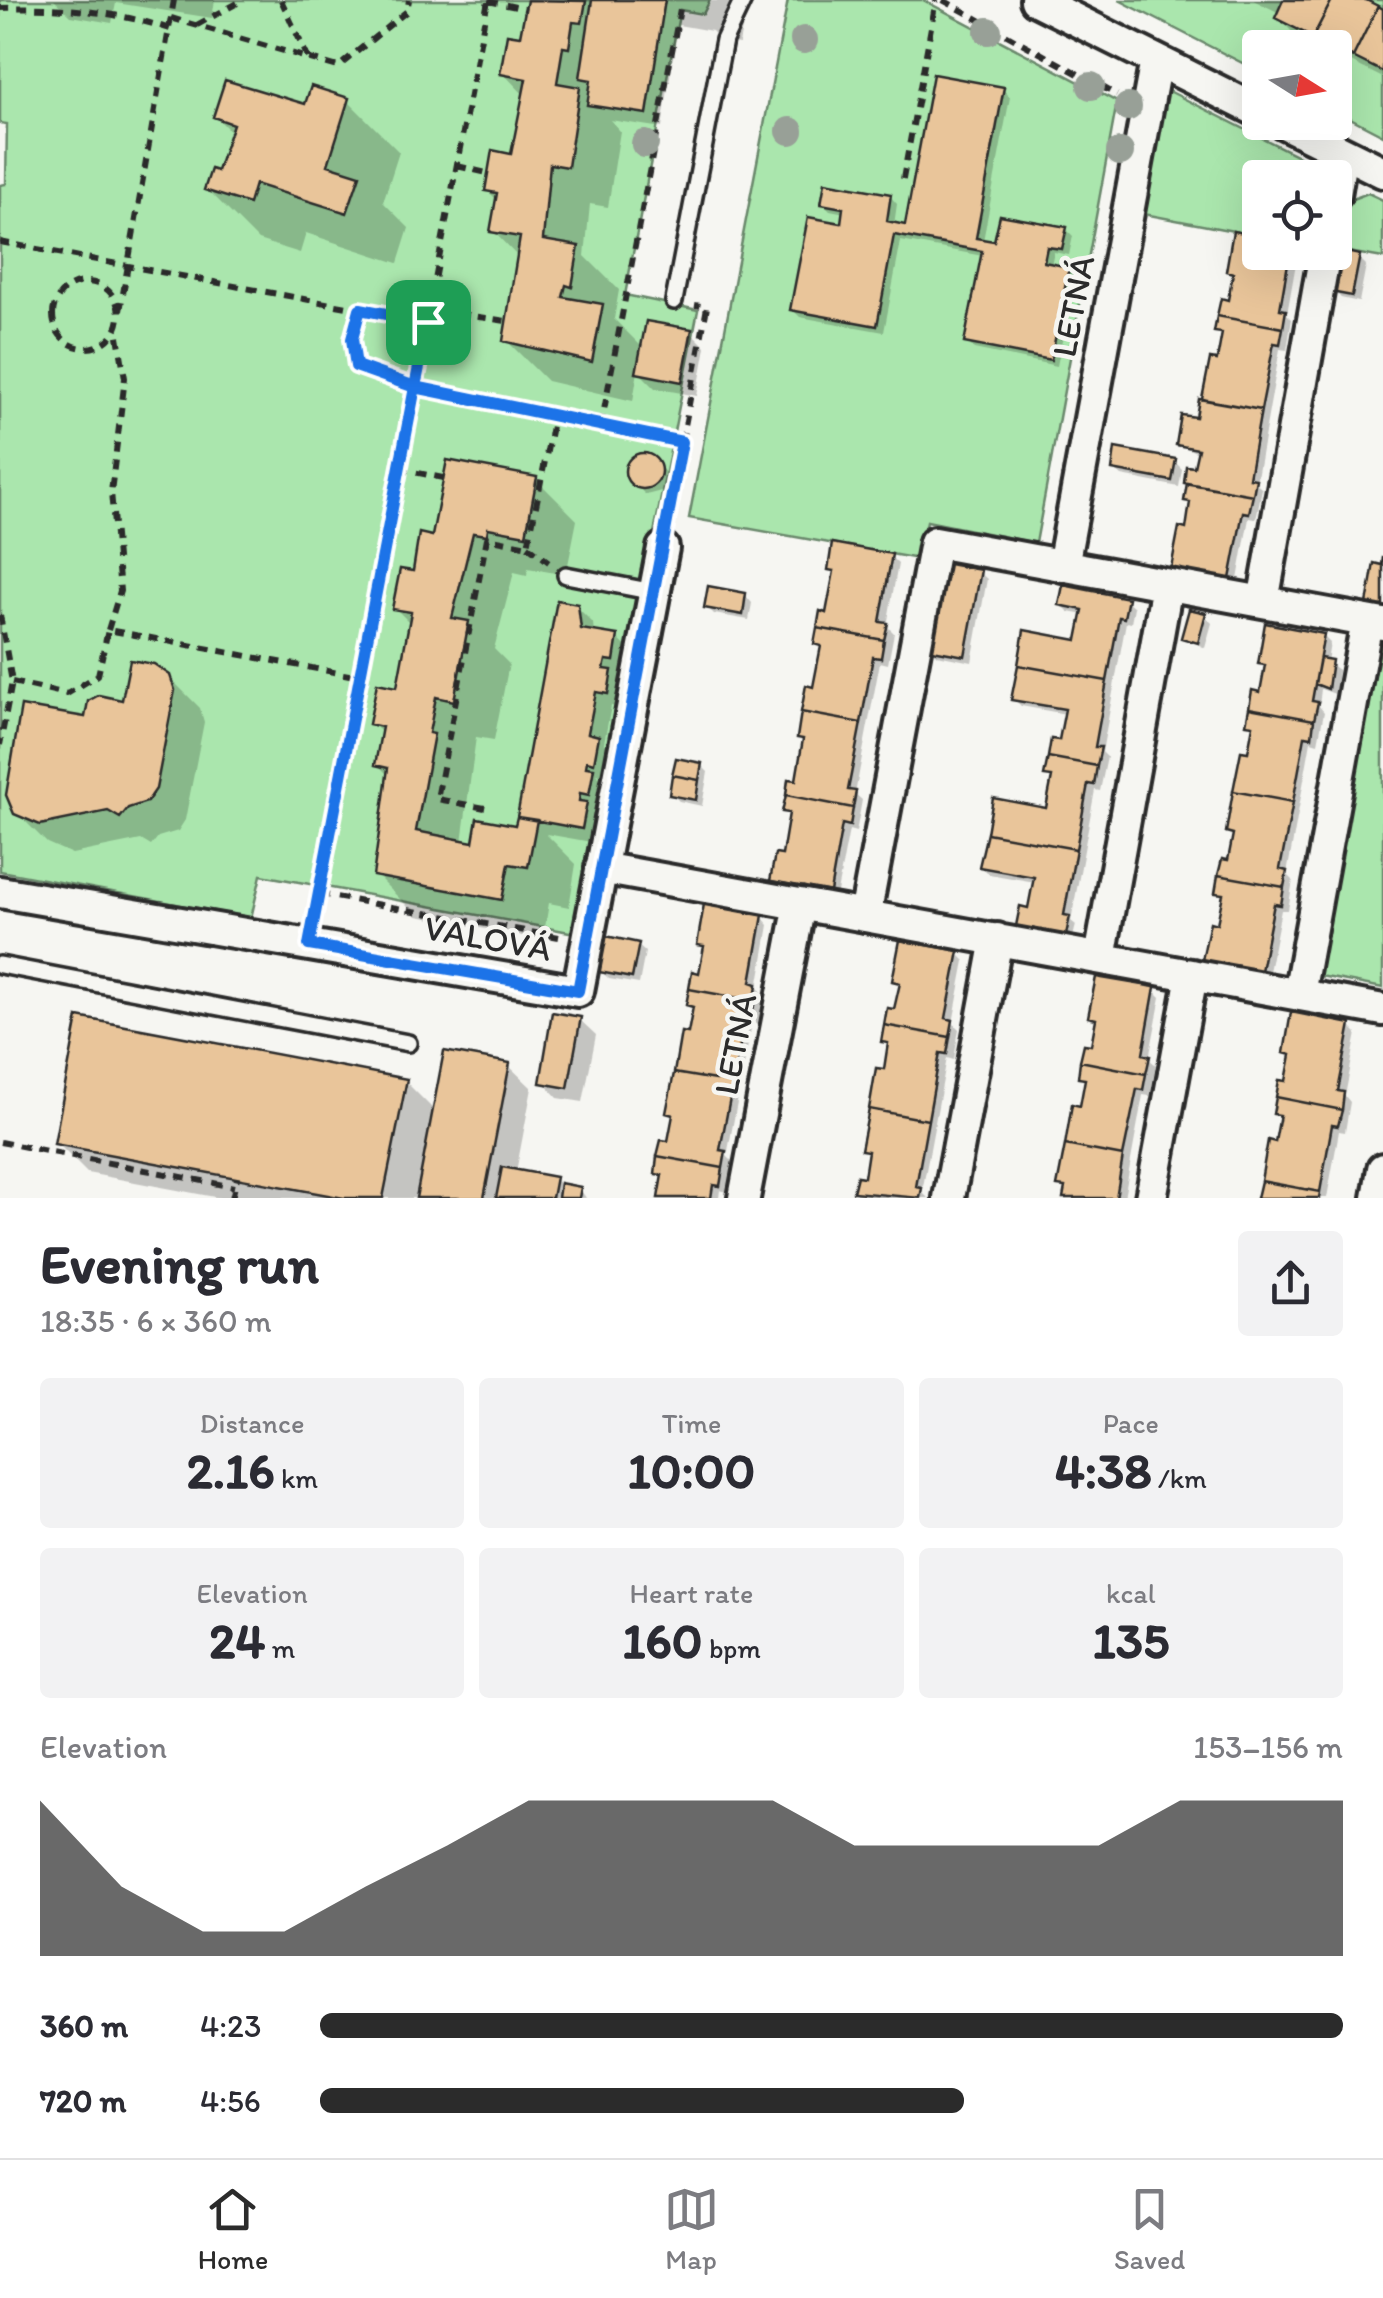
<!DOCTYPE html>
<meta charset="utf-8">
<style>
body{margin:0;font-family:Itim,sans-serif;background:#f2f2f3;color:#2b2b33;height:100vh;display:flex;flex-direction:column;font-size:38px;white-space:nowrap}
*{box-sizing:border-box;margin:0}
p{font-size:32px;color:#7c7c81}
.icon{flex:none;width:55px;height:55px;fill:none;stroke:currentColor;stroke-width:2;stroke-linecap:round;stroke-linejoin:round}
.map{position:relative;height:1198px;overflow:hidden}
.details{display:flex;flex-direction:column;background:#fff;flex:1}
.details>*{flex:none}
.needle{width:65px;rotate:101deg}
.controls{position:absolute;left:1242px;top:30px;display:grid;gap:20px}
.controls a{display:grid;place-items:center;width:110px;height:110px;border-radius:10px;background:#fff;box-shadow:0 10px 40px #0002;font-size:50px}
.pin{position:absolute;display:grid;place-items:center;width:85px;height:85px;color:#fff;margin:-42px;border-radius:20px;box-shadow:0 5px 15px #0006}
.round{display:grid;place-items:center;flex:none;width:105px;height:105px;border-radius:10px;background:#f2f2f3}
.head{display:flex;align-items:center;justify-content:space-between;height:170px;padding:0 40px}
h1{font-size:55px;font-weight:800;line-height:75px}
.stats{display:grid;grid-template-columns:repeat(3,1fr);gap:15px;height:170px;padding:10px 40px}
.stats div{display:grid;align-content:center;border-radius:10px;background:#f2f2f3;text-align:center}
.stats b{font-size:50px;font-weight:800}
.stats small{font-size:28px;font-weight:400}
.stats p{font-size:28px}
.chart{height:280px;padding:20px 40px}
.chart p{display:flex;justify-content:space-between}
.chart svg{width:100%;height:180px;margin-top:10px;fill:#2b2b2b;opacity:.7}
ul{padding:0 40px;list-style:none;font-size:32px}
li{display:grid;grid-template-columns:160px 120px 1fr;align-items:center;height:75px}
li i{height:25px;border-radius:12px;background:#2b2b2b}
.dock{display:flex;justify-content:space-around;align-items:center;height:140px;border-top:2px solid #e1e1e2;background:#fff;font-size:28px;color:#7c7c81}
.dock a{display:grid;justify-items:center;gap:5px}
.dock .selected{color:#2b2b2b}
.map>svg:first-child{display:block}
.green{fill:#aae6ad;stroke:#6a886c;stroke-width:2.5}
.shadow{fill:#0003}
.building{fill:#e9c59a;stroke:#2b2b2b;stroke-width:2.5}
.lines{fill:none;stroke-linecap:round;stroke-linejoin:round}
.service-casing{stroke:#2b2b2b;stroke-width:22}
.minor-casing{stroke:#2b2b2b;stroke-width:38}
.path{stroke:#2b2b2b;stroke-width:6;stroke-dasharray:10 8;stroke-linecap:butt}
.service{stroke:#f6f6f2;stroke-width:15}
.minor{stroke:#f6f6f2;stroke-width:30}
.tree{fill:#98a097}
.route-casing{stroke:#fff;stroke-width:20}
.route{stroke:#1a73e8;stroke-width:12}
.labels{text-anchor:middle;stroke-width:9;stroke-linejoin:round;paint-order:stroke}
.street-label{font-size:35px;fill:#2b2b2b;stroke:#f6f6f2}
</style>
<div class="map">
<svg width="1383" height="1198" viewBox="0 0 1383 1198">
<rect width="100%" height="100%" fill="#f6f6f2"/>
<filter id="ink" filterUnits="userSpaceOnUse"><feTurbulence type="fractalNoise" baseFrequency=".01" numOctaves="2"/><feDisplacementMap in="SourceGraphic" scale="20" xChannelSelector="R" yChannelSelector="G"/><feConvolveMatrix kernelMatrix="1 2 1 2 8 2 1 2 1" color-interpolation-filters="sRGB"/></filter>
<g filter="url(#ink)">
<path class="green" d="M 0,0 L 710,0 L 703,14 L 680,10 L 625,295 L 698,310 L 575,933 L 261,875 L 251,918 L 0,871 L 0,185 L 6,184 L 7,124 L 0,123 Z
M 788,0 L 923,0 L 1117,102 L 1036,543 L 927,521 L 919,559 L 689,518 Z
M 1119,0 L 1383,0 L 1383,135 L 1335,110 L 1335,48 L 1260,48 L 1260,72 Z
M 1167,90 L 1312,163 L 1318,177 L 1260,178 L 1260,236 L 1144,214 Z
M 1368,193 L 1383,200 L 1383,258 L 1337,250 L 1347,201 Z
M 1377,637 L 1383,638 L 1383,988 L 1315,975 Z"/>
<path class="shadow" d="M 54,0 L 215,0 L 212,18 L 116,3 L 112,23 L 71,16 Z
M 541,0 L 747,1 L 739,44 L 721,41 L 712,31 L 678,25 L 662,128 L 610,120 L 620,131 L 608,207 L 590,204 L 585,256 L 619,290 L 614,319 L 643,348 L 691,332 L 706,347 L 697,396 L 655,388 L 638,371 L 633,401 L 547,381 L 506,340 L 519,258 L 493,231 L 498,201 L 487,190 L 513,157 L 525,96 L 503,73 Z
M 1253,0 L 1360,0 L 1383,11 L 1383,78 L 1335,54 L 1335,48 L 1323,48 L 1293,33 L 1278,17 L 1280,13 Z
M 1003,89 L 1010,97 L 983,241 L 996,244 L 1066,229 L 1073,236 L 1069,255 L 1054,252 L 1051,266 L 1068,269 L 1075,276 L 1057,366 L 974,349 L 967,342 L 983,256 L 901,241 L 884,332 L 800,317 L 793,310 L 843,226 L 845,213 L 830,210 L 823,203 L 890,196 L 897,204 L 894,225 L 907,228 Z
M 348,101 L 399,152 L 383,202 L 409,228 L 398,263 L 306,233 L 300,253 L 258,240 L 207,189 L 219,174 L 232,133 L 216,117 Z
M 1260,238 L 1260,252 L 1298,252 L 1287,314 L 1292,319 L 1287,350 L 1280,349 L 1256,483 L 1262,489 L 1256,519 L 1249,518 L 1237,585 L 1181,575 L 1173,568 L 1188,532 L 1192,505 L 1186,500 L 1200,454 L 1178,444 L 1198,420 L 1211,362 L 1219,363 L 1224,338 L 1217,331 L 1234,276 L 1229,270 Z
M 1359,258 L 1366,265 L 1359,302 L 1341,298 L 1334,291 Z
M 636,457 L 651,458 L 659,465 L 666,474 L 665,490 L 646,495 L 630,480 L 629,464 Z
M 1175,462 L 1182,469 L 1179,487 L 1122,476 L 1114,469 Z
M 536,479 L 577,520 L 566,575 L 528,568 L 527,575 L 514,572 L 494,649 L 509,664 L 494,740 L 476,737 L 462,842 L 475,845 L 517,828 L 577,607 L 593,623 L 594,633 L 617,638 L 633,653 L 629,675 L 621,674 L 619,681 L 627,688 L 623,708 L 611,706 L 604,743 L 614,754 L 609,777 L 596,774 L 608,786 L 604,809 L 595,808 L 601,820 L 597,843 L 546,834 L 576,864 L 569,907 L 549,903 L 543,940 L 417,916 L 376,875 L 389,776 L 377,764 L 383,734 L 372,723 L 399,690 L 411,624 L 395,608 L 434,539 Z
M 891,557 L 898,564 L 887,626 L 894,633 L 888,664 L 880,662 L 855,794 L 862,800 L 859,817 L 856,832 L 849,830 L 836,897 L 780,887 L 773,880 L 784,858 L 791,817 L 785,811 L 798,783 L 805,743 L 799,738 L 815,690 L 823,650 L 816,643 L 828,616 L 836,574 L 830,569 Z
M 979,572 L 987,579 L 972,662 L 937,655 L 930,648 Z
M 745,595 L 752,603 L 749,620 L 714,614 L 707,607 Z
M 1126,600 L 1134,607 L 1131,623 L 1126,622 L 1102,752 L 1107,757 L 1100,791 L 1095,790 L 1071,921 L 1076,925 L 1072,941 L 1026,933 L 1019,926 L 1030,910 L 1035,882 L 989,874 L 982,867 L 1048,811 L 1054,781 L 1047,775 L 1066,714 L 1021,706 L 1014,699 L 1079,643 L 1085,615 L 1069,612 L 1062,605 Z
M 1205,616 L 1212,623 L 1205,648 L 1184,637 Z
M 1323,636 L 1330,643 L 1327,662 L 1338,670 L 1335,694 L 1321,689 L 1319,706 L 1324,712 L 1318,743 L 1311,741 L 1287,874 L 1293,880 L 1288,910 L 1281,910 L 1268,977 L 1212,967 L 1205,960 L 1224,898 L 1218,892 L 1235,838 L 1229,832 L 1255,730 L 1248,723 L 1262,695 L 1266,669 L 1260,663 Z
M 169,677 L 200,708 L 204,722 L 185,820 L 178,831 L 158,837 L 151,846 L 141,840 L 72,854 L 47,843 L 16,812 L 87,720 Z
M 701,765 L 708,772 L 702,806 L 679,801 L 672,794 Z
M 762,917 L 769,925 L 758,988 L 763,993 L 758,1024 L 752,1023 L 727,1156 L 732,1161 L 727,1192 L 720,1190 L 719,1198 L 660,1198 L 663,1179 L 657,1173 L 675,1119 L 668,1113 L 695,1011 L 688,1004 L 701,976 L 706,950 L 699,944 Z
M 637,945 L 645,952 L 639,984 L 609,979 L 601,971 Z
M 958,954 L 965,961 L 953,1023 L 959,1029 L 954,1060 L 947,1058 L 922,1192 L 928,1198 L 855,1198 L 859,1179 L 866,1180 L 870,1155 L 864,1149 L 890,1047 L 884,1041 L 901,987 L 895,980 Z
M 1154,990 L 1161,997 L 1149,1059 L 1156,1065 L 1150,1096 L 1143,1095 L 1124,1198 L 1065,1198 L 1067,1192 L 1060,1185 L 1086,1083 L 1080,1077 L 1098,1023 L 1091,1016 Z
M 580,1020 L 596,1035 L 583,1102 L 558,1098 L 543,1082 Z
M 1350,1026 L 1357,1033 L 1345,1096 L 1350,1102 L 1345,1132 L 1339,1131 L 1327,1198 L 1260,1198 L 1270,1143 L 1277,1145 L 1282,1119 L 1275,1113 L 1293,1059 L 1286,1052 Z
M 508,1065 L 532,1088 L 516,1172 L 555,1179 L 561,1186 L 580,1189 L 586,1198 L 220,1198 L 87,1173 L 57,1143 L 405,1081 L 435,1111 Z"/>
<path class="building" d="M 527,0 L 586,1 L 582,23 L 573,22 L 569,48 L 563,47 L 557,83 L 580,87 L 568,167 L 550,164 L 543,240 L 579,246 L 572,287 L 566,285 L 563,297 L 603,304 L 592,362 L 503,341 L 520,237 L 490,232 L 497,193 L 485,191 L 492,150 L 511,154 L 526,79 L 500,74 L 507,34 L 520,36 Z
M 592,0 L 665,0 L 647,114 L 587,105 L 591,80 L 580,78 Z
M 1283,0 L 1332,0 L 1313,37 L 1275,18 Z
M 1332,0 L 1366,0 L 1378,6 L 1353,57 L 1313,37 Z
M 1378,6 L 1383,9 L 1383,72 L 1353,57 Z
M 933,74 L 1004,87 L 976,238 L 994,241 L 1000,215 L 1067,227 L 1062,249 L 1047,247 L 1044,262 L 1069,267 L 1051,360 L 964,343 L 982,251 L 894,235 L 877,326 L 790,310 L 808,217 L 841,223 L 843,208 L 821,204 L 825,182 L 891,194 L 887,221 L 905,225 Z
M 225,80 L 305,104 L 311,86 L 349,98 L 328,165 L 360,175 L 347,213 L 255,184 L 249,204 L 204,190 L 211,169 L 217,171 L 233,124 L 213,117 Z
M 1233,231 L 1260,236 L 1260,252 L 1290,252 L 1280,309 L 1286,310 L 1283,328 L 1217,316 L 1221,298 L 1228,300 L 1233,273 L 1226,271 Z
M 1337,250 L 1360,255 L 1352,296 L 1331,292 Z
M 1217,316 L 1283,328 L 1280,344 L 1274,343 L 1261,410 L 1202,399 L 1210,359 L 1217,360 L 1222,333 L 1214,332 Z
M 646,321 L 692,329 L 682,382 L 636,373 Z
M 1199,399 L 1261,410 L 1249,478 L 1256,479 L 1253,495 L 1184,483 L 1186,466 L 1194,467 L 1198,449 L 1176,445 L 1181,415 L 1196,417 Z
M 1115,448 L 1176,459 L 1172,481 L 1112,470 Z
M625 471a18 18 0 1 1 36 0a18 18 0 1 1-36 0Z
M 447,460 L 537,477 L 526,535 L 488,528 L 487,535 L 473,533 L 452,618 L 469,621 L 454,701 L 436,697 L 429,733 L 434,734 L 416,831 L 473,842 L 477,818 L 515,825 L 517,817 L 537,820 L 528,867 L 509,864 L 502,900 L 373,876 L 388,768 L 375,765 L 382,727 L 369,724 L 377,683 L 397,687 L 411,612 L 392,609 L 400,569 L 413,571 L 419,533 L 432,536 Z
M 1187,483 L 1253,495 L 1249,513 L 1243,512 L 1230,579 L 1171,568 L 1179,527 L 1186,529 L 1190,502 L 1184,501 Z
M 832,543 L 892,554 L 880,622 L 888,623 L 884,640 L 817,628 L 820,611 L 826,613 L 834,571 L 828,570 Z
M 1383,557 L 1383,607 L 1367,604 L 1374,563 L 1382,565 Z
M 943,563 L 981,570 L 965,656 L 927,649 Z
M 1063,585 L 1128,598 L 1124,618 L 1119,617 L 1107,681 L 1018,665 L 1024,630 L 1077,640 L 1083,610 L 1059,605 Z
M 708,586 L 746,593 L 743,615 L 704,608 Z
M 557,600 L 578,604 L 581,629 L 618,635 L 614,661 L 606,660 L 604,669 L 612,670 L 608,694 L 596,692 L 588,733 L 599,736 L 594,763 L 587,761 L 586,767 L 594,768 L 589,795 L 580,793 L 579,801 L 587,802 L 582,829 L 517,817 Z
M 1189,609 L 1206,613 L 1198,643 L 1181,638 Z
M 1265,623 L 1324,634 L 1312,701 L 1318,702 L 1314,720 L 1249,708 L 1252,690 L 1260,692 L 1265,665 L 1258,664 Z
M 817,628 L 884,640 L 881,658 L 873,657 L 861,723 L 801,712 L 806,685 L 813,687 L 821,646 L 814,644 Z
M 1320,658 L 1332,660 L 1328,689 L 1315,684 Z
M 130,660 L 154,664 L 170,675 L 175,690 L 156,789 L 147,802 L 128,808 L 120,818 L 108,811 L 40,825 L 14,814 L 6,795 L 21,706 L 85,717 L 88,701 L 99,695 L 122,700 Z
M 1018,665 L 1107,681 L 1095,747 L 1101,747 L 1097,766 L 1048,757 L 1051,739 L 1059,740 L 1065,709 L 1011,700 Z
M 1249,708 L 1314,720 L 1312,737 L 1305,736 L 1293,802 L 1233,791 L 1241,751 L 1248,752 L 1253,725 L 1246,724 Z
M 801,712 L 861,723 L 848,790 L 856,791 L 853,808 L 786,795 L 788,779 L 796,780 L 803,739 L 797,738 Z
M 1048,757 L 1097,766 L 1094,785 L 1088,784 L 1076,849 L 987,833 L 993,798 L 1046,808 L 1052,777 L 1044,776 Z
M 676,758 L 702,763 L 699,780 L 672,775 Z
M 672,775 L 699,780 L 696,800 L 669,795 Z
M 1233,791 L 1293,802 L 1280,869 L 1287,871 L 1284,887 L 1218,875 L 1222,859 L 1228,860 L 1233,834 L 1226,832 Z
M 786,795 L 853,808 L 850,826 L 842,824 L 830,892 L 770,881 L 775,854 L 782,855 L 789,813 L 782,812 Z
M 987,833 L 1076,849 L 1064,915 L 1070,916 L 1066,935 L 1016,926 L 1020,906 L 1028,908 L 1034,877 L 979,867 Z
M 1218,875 L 1284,887 L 1281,905 L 1274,904 L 1261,971 L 1202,960 L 1210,922 L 1217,924 L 1223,894 L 1215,893 Z
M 704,904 L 763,915 L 751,982 L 757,984 L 755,1001 L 689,989 L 692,971 L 699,973 L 704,946 L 697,945 Z
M 606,936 L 639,943 L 632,978 L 599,972 Z
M 900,940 L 959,951 L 946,1018 L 953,1020 L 950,1037 L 884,1025 L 887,1008 L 894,1009 L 900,983 L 892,981 Z
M 1096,977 L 1155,987 L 1143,1054 L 1150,1056 L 1146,1074 L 1080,1061 L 1084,1044 L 1091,1045 L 1096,1019 L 1088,1017 Z
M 689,989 L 755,1001 L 751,1018 L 745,1017 L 733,1083 L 674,1073 L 681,1032 L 688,1033 L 693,1007 L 686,1005 Z
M 552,1012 L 581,1017 L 568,1088 L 540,1083 Z
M 1291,1012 L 1351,1024 L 1338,1091 L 1344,1092 L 1342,1110 L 1276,1097 L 1279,1080 L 1286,1081 L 1291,1055 L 1284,1053 Z
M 78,1017 L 407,1079 L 383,1198 L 344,1198 L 54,1144 Z
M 884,1025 L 950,1037 L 947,1054 L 940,1053 L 928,1120 L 869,1109 L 876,1068 L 884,1069 L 888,1043 L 881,1042 Z
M 444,1051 L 510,1063 L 484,1198 L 416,1198 Z
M 1080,1061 L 1146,1074 L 1143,1090 L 1137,1089 L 1123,1156 L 1065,1145 L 1072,1104 L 1080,1106 L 1085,1079 L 1078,1078 Z
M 674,1073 L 733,1083 L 720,1150 L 726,1151 L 723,1168 L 657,1156 L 661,1140 L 668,1141 L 673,1115 L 666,1113 Z
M 1276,1097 L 1342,1110 L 1338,1126 L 1332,1125 L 1320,1192 L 1261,1181 L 1268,1140 L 1275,1142 L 1280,1115 L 1273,1114 Z
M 869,1109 L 928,1120 L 916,1187 L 922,1188 L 920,1198 L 853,1192 L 857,1176 L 864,1177 L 868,1151 L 861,1150 Z
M 1065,1145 L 1123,1156 L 1116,1198 L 1063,1198 L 1065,1187 L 1057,1186 Z
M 657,1156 L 723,1168 L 720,1186 L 713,1185 L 711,1198 L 658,1198 L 662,1175 L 655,1174 Z
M 502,1167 L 556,1177 L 552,1198 L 496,1198 Z
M 1261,1181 L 1320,1192 L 1319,1198 L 1257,1198 Z
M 560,1183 L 581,1187 L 579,1198 L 558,1198 Z"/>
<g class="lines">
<defs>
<path id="service" d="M 674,301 L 724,40 L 743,0
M 566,575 L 654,592
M 0,965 L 408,1043"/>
<path id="minor" d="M 1036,0 L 1260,112
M 1282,122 L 1383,172
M 1335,195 L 1342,152
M 1063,566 L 1156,60
M 1263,602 L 1325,252
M 601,868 L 1383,1010
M 0,892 L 578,991 L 663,548
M 865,916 L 935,542 L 1383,624
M 1100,958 L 1167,585
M 1299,994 L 1367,621
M 744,1198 L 800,904
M 949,1198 L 997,939
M 1151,1198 L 1192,975
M 1378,1198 L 1383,1169"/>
</defs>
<use href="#service" class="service-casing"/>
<use href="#minor" class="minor-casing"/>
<path class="path" d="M 281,0 L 310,62
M 943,0 L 1117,95
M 488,1 L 525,9
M 0,8 C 59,6 114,11 170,29
M 171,18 L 338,67 L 407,11 L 409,0
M 197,25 L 243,0
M 457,166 L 487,173
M 903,179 L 936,0
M 0,242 L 427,322 L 452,313 L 506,321
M53 315a33 33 0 1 1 66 0a33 33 0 1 1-66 0Z
M 360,309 L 352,339 L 356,366 L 377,376 L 682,442 L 668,521
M 120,311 L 174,0
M 601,426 L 680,9
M 682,442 L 707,307 L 695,305
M 399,469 L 443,478
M 528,546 L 549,562
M 0,615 L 12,682 L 0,745
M 108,630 L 120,591 L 111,492 L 125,378 L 117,330
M 12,682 L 67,694 L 98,675 L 108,630 L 360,677
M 485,808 L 437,799 L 487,538 L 528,546 L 554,416
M 319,894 L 559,937
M 315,914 L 488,0
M 0,1142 L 234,1187
M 232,1198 L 237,1178"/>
<use href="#service" class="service"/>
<use href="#minor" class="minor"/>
</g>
<g class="tree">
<circle cx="988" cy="31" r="14"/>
<circle cx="804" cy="40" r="14"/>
<circle cx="1091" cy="86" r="14"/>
<circle cx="1128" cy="107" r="14"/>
<circle cx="790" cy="131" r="14"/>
<circle cx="645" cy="144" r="14"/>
<circle cx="1120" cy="152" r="14"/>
</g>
</g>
<g class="lines" filter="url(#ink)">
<defs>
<path id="route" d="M 428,322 L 360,309 L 352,339 L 356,366 L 415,387 L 309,945 L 578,991 L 682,442 L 415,387 L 428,322"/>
</defs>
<use href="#route" class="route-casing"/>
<use href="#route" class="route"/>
</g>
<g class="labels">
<g class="street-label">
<text transform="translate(1073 306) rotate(-79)" y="12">LETNÁ</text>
<text transform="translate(488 938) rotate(10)" y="12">VALOVÁ</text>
<text transform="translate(735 1044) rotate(-79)" y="12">LETNÁ</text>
</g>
</g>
</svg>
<div class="controls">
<a><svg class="needle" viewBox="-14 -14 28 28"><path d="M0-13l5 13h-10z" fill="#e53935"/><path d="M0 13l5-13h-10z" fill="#7c7c81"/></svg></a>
<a><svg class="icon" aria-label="locate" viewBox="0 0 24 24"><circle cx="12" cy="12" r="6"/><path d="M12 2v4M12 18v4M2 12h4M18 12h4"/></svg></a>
</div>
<div class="pin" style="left:428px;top:322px;background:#1e9e55"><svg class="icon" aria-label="arrive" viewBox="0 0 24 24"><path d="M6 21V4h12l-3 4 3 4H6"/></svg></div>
</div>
<section class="details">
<div class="head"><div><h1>Evening run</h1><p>18:35 · 6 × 360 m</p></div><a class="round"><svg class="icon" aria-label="share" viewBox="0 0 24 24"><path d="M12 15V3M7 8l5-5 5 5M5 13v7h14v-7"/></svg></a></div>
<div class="stats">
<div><p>Distance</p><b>2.16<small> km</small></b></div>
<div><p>Time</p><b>10:00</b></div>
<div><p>Pace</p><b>4:38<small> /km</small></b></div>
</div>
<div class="stats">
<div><p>Elevation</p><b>24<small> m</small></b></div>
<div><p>Heart rate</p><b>160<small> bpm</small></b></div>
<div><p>kcal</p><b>135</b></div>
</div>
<div class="chart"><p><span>Elevation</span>153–156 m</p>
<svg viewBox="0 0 160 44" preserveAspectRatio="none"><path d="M0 44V6L10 27L20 38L30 38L40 27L50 17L60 6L70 6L80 6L90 6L100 17L110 17L120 17L130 17L140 6L150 6L160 6V44z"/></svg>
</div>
<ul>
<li><b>360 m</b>4:23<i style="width:100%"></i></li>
<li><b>720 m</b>4:56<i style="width:63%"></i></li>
</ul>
</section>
<nav class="dock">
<a class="selected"><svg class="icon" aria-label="home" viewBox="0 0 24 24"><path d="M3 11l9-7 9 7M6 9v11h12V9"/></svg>Home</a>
<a><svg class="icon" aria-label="map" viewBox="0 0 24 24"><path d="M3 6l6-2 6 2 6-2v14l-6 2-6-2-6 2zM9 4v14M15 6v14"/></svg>Map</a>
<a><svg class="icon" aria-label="saved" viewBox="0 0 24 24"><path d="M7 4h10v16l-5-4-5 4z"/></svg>Saved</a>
</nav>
